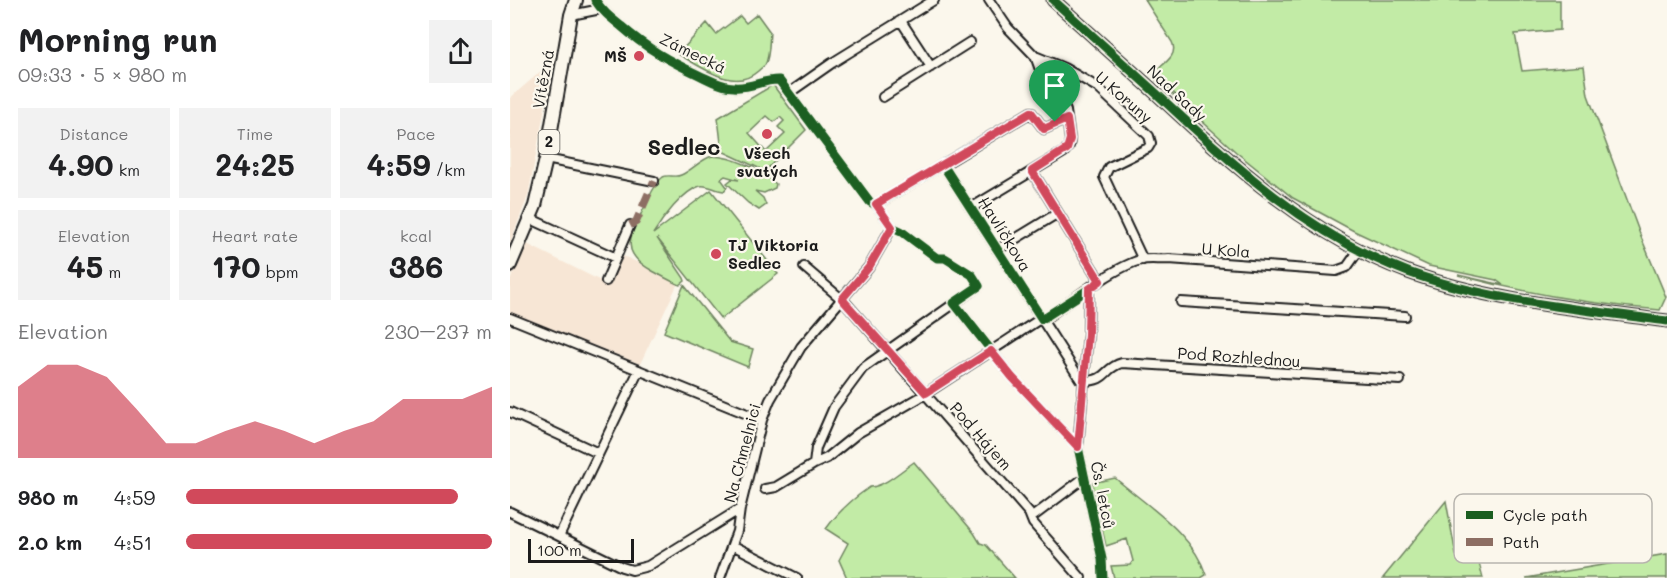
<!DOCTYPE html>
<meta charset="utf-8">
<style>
body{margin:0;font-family:Mali,sans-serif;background:#f2f2f2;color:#202124;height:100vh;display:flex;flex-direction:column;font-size:22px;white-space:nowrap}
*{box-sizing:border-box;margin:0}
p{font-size:20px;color:#757577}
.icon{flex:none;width:33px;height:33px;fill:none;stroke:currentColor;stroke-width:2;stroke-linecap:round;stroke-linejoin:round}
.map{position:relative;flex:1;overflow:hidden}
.drawer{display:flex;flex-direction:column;background:#fff;width:510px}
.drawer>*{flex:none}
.scale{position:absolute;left:18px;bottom:15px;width:106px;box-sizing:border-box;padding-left:6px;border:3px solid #1c1c1c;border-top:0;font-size:16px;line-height:21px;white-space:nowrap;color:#1c1c1c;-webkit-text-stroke:4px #fbf7ec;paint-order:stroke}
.pin{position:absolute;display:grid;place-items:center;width:51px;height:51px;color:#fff;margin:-62px -26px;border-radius:50% 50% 50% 0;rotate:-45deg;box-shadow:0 0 6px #0007}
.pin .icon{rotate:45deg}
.round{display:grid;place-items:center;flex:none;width:63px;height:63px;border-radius:0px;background:#f2f2f2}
.summary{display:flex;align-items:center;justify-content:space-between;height:102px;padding:0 18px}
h1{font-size:33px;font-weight:700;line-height:45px}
.figures{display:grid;grid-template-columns:repeat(3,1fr);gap:9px;height:102px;padding:6px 18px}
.figures div{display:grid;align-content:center;border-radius:0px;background:#f2f2f2;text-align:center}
.figures b{font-size:30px;font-weight:700}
.figures small{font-size:16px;font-weight:400}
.figures p{font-size:16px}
.chart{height:168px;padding:12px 18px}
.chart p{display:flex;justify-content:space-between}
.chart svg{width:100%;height:108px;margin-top:6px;fill:#d1495b;opacity:.7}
ul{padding:0 18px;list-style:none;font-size:20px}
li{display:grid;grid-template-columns:96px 72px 1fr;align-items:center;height:45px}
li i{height:15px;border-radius:8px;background:#d1495b}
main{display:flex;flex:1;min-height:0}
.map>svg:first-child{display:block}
.built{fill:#f7e6d5}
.green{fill:#c2eba6;stroke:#6f8461;stroke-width:1.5;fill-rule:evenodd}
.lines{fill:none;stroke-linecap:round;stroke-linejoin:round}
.street-casing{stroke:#1c1c1c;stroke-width:12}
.secondary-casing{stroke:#1c1c1c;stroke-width:15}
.primary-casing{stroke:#1c1c1c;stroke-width:16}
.street{stroke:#fbf7ec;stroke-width:8}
.secondary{stroke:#fbf7ec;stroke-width:10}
.primary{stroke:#fbf7ec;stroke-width:12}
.quiet{stroke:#8d6e63;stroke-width:8;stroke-dasharray:15 8;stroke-linecap:butt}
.cycleway-casing{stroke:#fbf7ec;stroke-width:13}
.cycleway{stroke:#1b5e20;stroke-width:9}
.route-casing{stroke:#fff;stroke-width:12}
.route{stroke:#d1495b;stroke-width:8}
.poi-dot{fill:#d1495b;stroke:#fbf7ec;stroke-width:2}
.labels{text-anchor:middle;stroke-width:4.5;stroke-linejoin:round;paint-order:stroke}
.shield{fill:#fbf7ec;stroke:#5f5e5a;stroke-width:1.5}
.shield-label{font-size:15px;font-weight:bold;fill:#1c1c1c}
.street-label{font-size:16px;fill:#1c1c1c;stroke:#fbf7ec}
.poi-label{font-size:16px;font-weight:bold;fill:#1c1c1c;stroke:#fbf7ec;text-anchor:end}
.district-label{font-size:22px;font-weight:bold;fill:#1c1c1c;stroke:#fbf7ec}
.key{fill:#fbf7ec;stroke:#b8b5ae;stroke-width:1.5}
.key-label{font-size:16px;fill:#1c1c1c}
</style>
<main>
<section class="drawer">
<div class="summary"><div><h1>Morning run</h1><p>09:33 · 5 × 980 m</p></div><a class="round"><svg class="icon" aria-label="share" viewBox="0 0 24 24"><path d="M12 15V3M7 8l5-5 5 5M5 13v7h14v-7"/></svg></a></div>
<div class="figures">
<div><p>Distance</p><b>4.90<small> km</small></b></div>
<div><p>Time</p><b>24:25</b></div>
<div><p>Pace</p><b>4:59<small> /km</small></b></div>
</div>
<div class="figures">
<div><p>Elevation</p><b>45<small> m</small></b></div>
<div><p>Heart rate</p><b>170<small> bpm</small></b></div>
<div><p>kcal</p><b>386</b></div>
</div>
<div class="chart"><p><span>Elevation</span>230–237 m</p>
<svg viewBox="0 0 160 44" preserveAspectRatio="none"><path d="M0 44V15L10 6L20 6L30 11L40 24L50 38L60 38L70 33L80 29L90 33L100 38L110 33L120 29L130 20L140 20L150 20L160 15V44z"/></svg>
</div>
<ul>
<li><b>980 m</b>4:59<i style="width:89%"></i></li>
<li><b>2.0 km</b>4:51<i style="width:100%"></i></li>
</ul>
</section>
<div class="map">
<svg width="1157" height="578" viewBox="0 0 1157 578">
<rect width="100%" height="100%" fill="#fbf7ec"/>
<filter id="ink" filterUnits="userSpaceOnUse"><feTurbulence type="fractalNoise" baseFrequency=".0167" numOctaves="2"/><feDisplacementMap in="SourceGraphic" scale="12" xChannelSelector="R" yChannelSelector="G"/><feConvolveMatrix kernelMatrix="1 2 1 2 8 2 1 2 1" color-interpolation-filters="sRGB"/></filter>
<g filter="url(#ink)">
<path class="built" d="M 44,60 L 18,196 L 0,243 L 0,98 Z
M 17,244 L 97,284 L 111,255 L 169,281 L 130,364 L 0,313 L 0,281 Z"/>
<path class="green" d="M 635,0 L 1050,0 L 1050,30 L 1005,34 L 1012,71 L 1074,66 L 1078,95 L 1131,237 L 1156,297 L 1150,310 C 1081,304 1014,293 948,275 L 993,285 L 986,280 L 919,266 L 844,231 L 783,198 L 726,152 L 643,77 L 695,123 L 643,73 C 653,64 669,56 662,42 Z
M 247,14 L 260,32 C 259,41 260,56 255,65 C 255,65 249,70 248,71 C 224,93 192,67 168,54 L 197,23 L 206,34 L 230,16 L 236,23 Z
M 263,85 L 296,130 L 255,171 L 212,151 L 208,118 ZM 257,116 L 264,122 L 270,117 L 274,121 L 268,127 L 275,134 L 256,152 L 239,133 Z
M 202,156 C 224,157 250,169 266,184 L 265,188 L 254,193 L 245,191 L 253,198 L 256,205 L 249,210 L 238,203 L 217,183 L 222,179 L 229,180 L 215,176 L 211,179 L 217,187 L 214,191 C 206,191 198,184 190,186 C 173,191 152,219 143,234 L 201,190 L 268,274 L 211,319 L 147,238 L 174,278 L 175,281 L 170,285 C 160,281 150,275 141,270 C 109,252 120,236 134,208 C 139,199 144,183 153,177 C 158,174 165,178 171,175 C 182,170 190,160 202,156 Z
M 174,285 L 220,342 L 243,349 L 238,367 L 154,332 Z
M 404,462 L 464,533 L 470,543 L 476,545 L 505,578 L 337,578 L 329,560 L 338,543 L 316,529 C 328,512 342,499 360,487 C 374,487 392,470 404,462 Z
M 605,478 C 636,505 684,534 696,575 L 691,578 L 604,578 L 601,566 L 620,565 L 623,561 L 617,539 L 596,546 L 582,483 Z
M 936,501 L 946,555 L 967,555 L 973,578 L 873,578 Z
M 1157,554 L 1157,578 L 1016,578 Z"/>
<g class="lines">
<defs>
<path id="street" d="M 85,0 C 92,11 101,18 111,26 C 136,48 159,61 189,75 C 200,80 212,87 224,87 C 240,89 254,79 269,80 L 360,202 L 366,205 L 382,227 L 391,231 L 427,258
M 61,15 L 91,9
M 391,21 L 421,67
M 525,56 L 554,68 L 587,87 L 639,136 L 641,143 L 638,148 L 599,167 L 594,177 L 633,260
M 279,93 L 322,63 L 424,0
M 373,97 L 460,42
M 36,159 L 144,181
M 433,165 L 570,379 L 573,381
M 522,171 L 590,281
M 366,205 L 521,112 L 534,129 L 557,119
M 461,208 L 554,152 L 559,146 L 560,139 L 556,111 L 552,102 L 529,67 L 525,56 L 498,28 L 479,0
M 21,219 L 106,258
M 487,250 L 548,213
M 294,267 L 335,302 L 519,513 L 523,523 L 571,578
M 96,281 L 120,225
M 671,302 L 895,316
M 444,303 L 502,377 L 568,447 L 592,559
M 0,318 L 252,420
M 573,381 C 599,381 593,368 612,363 L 890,380
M 0,412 L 88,453
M 568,447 L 578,334 L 579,289
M 304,464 L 306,448 L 324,407 L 353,368 L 469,286
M 255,489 L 266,487 L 304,464 L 317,458 L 348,433 L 409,398 L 527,321 L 536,318 C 559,302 606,266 631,260 C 640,258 650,260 659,259 L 826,271 L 837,267 L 849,250
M 0,512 L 112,567 L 122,570 L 138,566 L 230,509
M 521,518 L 574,478
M 49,536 L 129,370
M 222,545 L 287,578
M 210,578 L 227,531 L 230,509 L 252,420 L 260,400 L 291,347 L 359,267 L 382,227"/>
<path id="secondary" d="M 543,0 C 578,32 613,63 648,95 C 724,166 799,235 898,272 C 981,302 1071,309 1157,321"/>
<path id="primary" d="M 0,265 L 25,206 L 36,159 L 61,15 L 66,0"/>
</defs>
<use href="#street" class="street-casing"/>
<use href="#secondary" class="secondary-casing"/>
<use href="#primary" class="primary-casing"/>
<use href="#street" class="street"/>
<use href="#secondary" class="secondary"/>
<use href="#primary" class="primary"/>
<path class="quiet" d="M 120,225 L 126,222 L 144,181"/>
<defs>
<path id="cycleway" d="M 85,0 C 92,11 101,18 111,26 C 136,48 159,61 189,75 C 200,80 212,87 224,87 C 240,89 254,79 269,80 L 360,202 L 366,205 L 382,227 L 391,231 L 427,258 L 435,258 L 462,275 L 469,286 L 444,303 L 502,377 L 568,447 L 592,559 L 593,578
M 543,0 C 578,32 613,63 648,95 C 724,166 799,235 898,272 C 981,302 1071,309 1157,321
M 366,205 L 433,165 L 532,319 L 579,289"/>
</defs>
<use href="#cycleway" class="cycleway-casing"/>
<use href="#cycleway" class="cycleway"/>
</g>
</g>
<g class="lines" filter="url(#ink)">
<defs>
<path id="route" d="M 521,112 L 534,129 L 557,119 L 560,139 L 557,149 L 522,171 L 590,281 L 579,289 L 578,334 L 568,447 L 502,377 L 481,351 L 416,393 L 332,299 L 359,267 L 382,227 L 366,204 Z"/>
</defs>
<use href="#route" class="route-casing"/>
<use href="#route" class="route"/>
</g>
<g class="poi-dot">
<circle cx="129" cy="56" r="6"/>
<circle cx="257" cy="134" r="6"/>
<circle cx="206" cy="254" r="6"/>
</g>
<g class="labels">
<rect class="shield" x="28.5" y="130" width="21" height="24" rx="4.5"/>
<g class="shield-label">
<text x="39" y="147">2</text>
</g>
<g class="street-label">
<text transform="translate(183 53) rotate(26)" y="6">Zámecká</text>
<text transform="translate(33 79) rotate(-80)" y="6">Vítězná</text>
<text transform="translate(667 93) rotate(43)" y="6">Nad Sady</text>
<text transform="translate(614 97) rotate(41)" y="6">U Koruny</text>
<text transform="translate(495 234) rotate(58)" y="6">Havlíčkova</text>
<text transform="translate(716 250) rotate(4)" y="6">U Kola</text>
<text transform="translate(729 357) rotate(4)" y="6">Pod Rozhlednou</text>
<text transform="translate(471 436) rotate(49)" y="6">Pod Hájem</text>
<text transform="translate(232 453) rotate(-75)" y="6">Na Chmelnici</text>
<text transform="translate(593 495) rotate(79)" y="6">Čs. letců</text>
</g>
<g class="poi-label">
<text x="117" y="62">MŠ</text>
<text x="257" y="159" text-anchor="middle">Všech<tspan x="257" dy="18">svatých</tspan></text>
<text x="218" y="251" text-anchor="start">TJ Viktoria<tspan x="218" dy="18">Sedlec</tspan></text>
</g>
<g class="district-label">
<text x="174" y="155">Sedlec</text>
</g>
</g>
<rect x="944" y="494" width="198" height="69" rx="9" class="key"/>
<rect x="956" y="511" width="27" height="8" fill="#1b5e20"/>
<rect x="956" y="538" width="27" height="8" fill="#8d6e63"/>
<g class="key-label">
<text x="993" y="521">Cycle path</text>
<text x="993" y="548">Path</text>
</g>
</svg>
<div class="scale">100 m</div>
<div class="pin" style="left:545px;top:122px;background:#1e9e55"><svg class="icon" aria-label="arrive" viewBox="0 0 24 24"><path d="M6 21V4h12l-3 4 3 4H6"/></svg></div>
</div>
</main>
